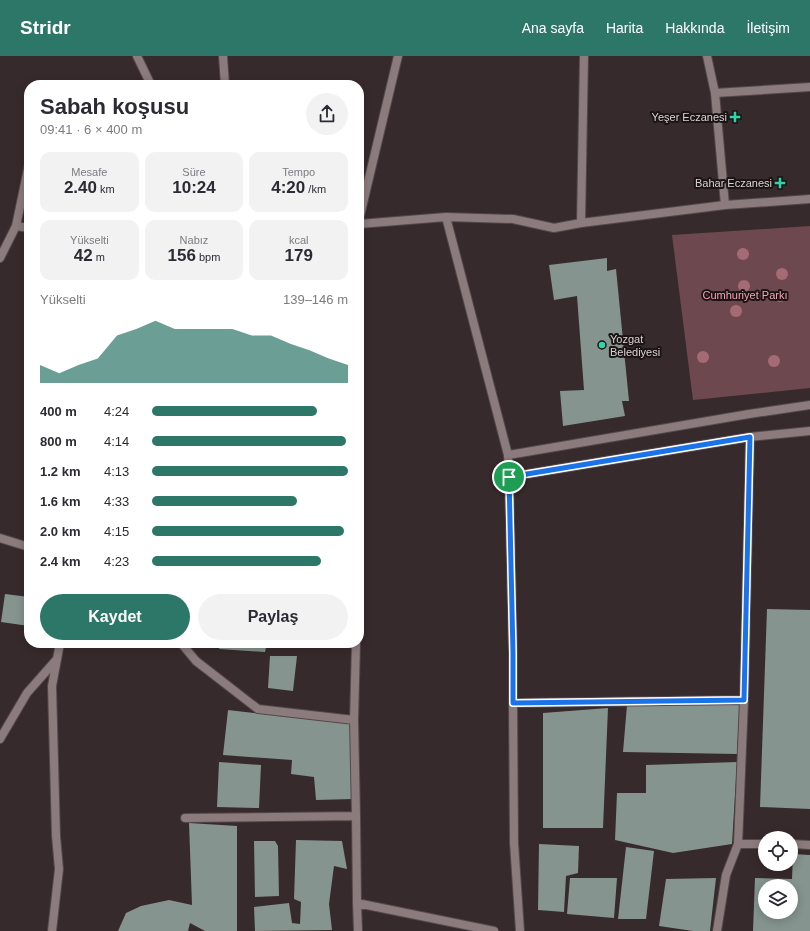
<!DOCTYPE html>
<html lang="tr">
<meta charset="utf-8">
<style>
body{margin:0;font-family:Arial,sans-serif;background:#f2f2f3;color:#2b2b33;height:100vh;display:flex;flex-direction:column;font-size:15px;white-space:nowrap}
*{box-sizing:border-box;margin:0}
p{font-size:13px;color:#7c7c81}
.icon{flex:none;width:22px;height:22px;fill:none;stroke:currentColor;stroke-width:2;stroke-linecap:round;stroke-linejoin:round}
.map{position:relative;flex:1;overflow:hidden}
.side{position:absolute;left:24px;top:24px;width:340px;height:568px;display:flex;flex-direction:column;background:#fff;border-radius:16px;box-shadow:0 2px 10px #0003}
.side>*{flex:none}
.controls{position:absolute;left:758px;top:775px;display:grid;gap:8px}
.controls a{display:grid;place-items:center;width:40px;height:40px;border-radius:50%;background:#fff;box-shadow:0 2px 10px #0003;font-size:20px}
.pin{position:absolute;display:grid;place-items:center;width:34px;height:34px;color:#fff;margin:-17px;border:2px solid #fff;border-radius:50%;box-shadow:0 1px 4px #0007}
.round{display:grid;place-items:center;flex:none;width:42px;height:42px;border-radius:21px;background:#f2f2f3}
.overview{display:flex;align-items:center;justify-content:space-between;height:68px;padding:0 16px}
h1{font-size:22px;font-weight:800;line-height:30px}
.stats{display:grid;grid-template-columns:repeat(3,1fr);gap:6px;height:68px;padding:4px 16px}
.stats div{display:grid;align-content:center;border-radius:10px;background:#f2f2f3;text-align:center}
.stats b{font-size:17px;font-weight:800}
.stats small{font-size:11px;font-weight:400}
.stats p{font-size:11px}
.chart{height:112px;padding:8px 16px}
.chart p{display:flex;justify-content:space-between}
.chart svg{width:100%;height:72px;margin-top:4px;fill:#2d7769;opacity:.7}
.action{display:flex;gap:8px;margin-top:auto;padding:8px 16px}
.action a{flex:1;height:46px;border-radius:24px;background:#2d7769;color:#fff;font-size:16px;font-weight:800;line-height:46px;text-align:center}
.action a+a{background:#f2f2f3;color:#2b2b33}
ul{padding:0 16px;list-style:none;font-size:13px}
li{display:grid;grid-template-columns:64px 48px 1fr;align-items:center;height:30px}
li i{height:10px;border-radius:5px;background:#2d7769}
header{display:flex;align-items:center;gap:24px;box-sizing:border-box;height:56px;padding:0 20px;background:#2d7769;color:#fff}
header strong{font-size:19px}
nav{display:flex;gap:22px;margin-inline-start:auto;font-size:14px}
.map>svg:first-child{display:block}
.green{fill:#6d494f}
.building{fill:#85948e;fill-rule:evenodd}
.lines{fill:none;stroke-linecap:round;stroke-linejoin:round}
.minor-casing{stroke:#53484a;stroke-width:10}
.tertiary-casing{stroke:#53484a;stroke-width:10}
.minor{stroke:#8b7b7d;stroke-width:8}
.tertiary{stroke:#8b7b7d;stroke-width:8}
.tree{fill:#a46b75}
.route-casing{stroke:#fff;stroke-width:8}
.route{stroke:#1a73e8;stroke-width:5}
.poi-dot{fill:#30d4aa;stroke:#1a1415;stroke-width:1.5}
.labels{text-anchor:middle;stroke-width:4;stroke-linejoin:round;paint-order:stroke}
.poi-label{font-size:11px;fill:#dbd2d4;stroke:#1a1415;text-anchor:end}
.park-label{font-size:11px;fill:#fda0b0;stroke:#1a1415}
</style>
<header>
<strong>Stridr</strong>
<nav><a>Ana sayfa</a><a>Harita</a><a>Hakkında</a><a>İletişim</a></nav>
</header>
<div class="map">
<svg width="810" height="875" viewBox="0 0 810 875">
<rect width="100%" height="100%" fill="#372a2c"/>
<path class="green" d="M 810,170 L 810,332 L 693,344 L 672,179 Z"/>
<path class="building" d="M 607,202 L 607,215 L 616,213 L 629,345 L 622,345 L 625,360 L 563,370 L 560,335 L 584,334 L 577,240 L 554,244 L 549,209 Z
M 5,538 L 29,541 L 29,570 L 1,566 Z
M 767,553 L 810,554 L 810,753 L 760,751 Z
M 221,587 L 267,587 L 265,596 L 219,593 Z
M 270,600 L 297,600 L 293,635 L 268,632 Z
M 740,647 L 737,698 L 623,696 L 627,649 Z
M 608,652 L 603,772 L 543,772 L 543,657 Z
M 228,654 L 351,668 L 352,743 L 316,744 L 314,721 L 291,718 L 292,704 L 223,699 Z
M 219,706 L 261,709 L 259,752 L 217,751 Z
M 737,706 L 732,788 L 673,797 L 615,784 L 617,737 L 646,737 L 646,709 Z
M 189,767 L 237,770 L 237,875 L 205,875 L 190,867 L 188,875 L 118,875 L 126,857 L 141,850 L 169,844 L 192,849 Z
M 296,784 L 342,785 L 347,813 L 334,810 L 329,848 L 332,874 L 255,875 L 254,851 L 289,847 L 292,867 L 300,868 L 301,846 L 294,843 Z
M 254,785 L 275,785 L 278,790 L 279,840 L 255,841 Z
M 539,788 L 579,790 L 578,817 L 566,820 L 564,856 L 538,854 Z
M 626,791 L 654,795 L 646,863 L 618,863 Z
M 793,798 L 810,799 L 810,875 L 753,875 L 755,822 L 792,823 ZM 765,830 L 791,830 L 791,856 L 765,856 Z
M 570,822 L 617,822 L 614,862 L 567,858 Z
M 716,822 L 710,875 L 693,875 L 659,870 L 666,823 Z"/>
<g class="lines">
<defs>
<path id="minor" d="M 137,0 L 151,29
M 223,0 L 225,29
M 707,0 L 715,37
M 725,149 L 810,143
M 446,161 L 508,399
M 359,164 L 398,0
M 581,167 L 725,149 L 715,37 L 810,31
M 359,168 L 446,161 L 513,163 L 554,172 L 581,167 L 584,0
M 16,170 L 29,108
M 0,202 L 16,170 L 29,172
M 509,421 L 513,597 L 513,647
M 0,482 L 29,491
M 181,587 L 196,605 L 258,653 L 354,664 L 356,587
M 0,683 L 27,637 L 57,603
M 356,760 L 357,847 L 494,875
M 185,762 L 356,760 L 354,664
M 738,788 L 744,644 L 750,381
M 791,788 L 810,789
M 357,847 L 358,875
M 52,875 L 59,813 L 56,780 L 52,630 L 60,587
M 520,875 L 514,787 L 513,647 L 744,644
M 717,875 L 726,819 L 738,788 L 765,788"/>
<path id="tertiary" d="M 810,349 L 749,358 L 508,399 L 509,421 L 750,381 L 810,375"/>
</defs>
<use href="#minor" class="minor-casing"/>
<use href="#tertiary" class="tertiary-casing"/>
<use href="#minor" class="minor"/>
<use href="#tertiary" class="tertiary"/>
</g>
<g class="tree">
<circle cx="743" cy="198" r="6"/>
<circle cx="782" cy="218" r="6"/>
<circle cx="744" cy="230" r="6"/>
<circle cx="780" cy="240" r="6"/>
<circle cx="736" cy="255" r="6"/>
<circle cx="703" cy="301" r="6"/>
<circle cx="774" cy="305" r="6"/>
</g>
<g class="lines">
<defs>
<path id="route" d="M 750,381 L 744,644 L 513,647 L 513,597 L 509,421 Z"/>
</defs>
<use href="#route" class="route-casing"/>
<use href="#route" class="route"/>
</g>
<g class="poi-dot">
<path d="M733 55h4v4h4v4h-4v4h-4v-4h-4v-4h4z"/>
<path d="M778 121h4v4h4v4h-4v4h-4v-4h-4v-4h4z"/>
<circle cx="602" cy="289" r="4"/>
</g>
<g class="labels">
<g class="poi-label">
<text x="727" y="65">Yeşer Eczanesi</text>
<text x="772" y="131">Bahar Eczanesi</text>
<text x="610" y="287" text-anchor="start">Yozgat<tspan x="610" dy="13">Belediyesi</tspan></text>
</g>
<g class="park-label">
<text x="745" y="243">Cumhuriyet Parkı</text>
</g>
</g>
</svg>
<div class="controls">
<a><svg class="icon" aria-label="locate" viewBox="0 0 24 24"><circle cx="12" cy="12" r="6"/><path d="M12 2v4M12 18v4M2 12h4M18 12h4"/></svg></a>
<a><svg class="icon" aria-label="layers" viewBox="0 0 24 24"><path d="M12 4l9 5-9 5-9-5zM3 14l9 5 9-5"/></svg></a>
</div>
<div class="pin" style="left:509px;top:421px;background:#1e9e55"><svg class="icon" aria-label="arrive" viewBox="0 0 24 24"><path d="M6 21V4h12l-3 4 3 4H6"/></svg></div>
<section class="side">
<div class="overview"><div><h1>Sabah koşusu</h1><p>09:41 · 6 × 400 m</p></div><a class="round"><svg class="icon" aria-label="share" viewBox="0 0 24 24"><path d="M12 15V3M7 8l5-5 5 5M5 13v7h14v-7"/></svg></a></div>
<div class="stats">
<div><p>Mesafe</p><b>2.40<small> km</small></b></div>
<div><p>Süre</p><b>10:24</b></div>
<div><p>Tempo</p><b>4:20<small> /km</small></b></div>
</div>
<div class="stats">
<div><p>Yükselti</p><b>42<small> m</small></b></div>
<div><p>Nabız</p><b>156<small> bpm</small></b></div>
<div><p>kcal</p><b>179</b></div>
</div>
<div class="chart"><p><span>Yükselti</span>139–146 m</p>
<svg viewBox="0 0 160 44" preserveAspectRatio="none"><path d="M0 44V33L10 38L20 33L30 29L40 15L50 11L60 6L70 11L80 11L90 11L100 11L110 15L120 15L130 20L140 24L150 29L160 33V44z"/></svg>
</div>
<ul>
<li><b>400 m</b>4:24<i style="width:84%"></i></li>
<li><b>800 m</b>4:14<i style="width:99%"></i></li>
<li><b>1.2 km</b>4:13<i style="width:100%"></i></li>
<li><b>1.6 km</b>4:33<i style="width:74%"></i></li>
<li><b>2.0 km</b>4:15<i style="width:98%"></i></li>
<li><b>2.4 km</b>4:23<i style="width:86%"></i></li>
</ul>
<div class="action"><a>Kaydet</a><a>Paylaş</a></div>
</section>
</div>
